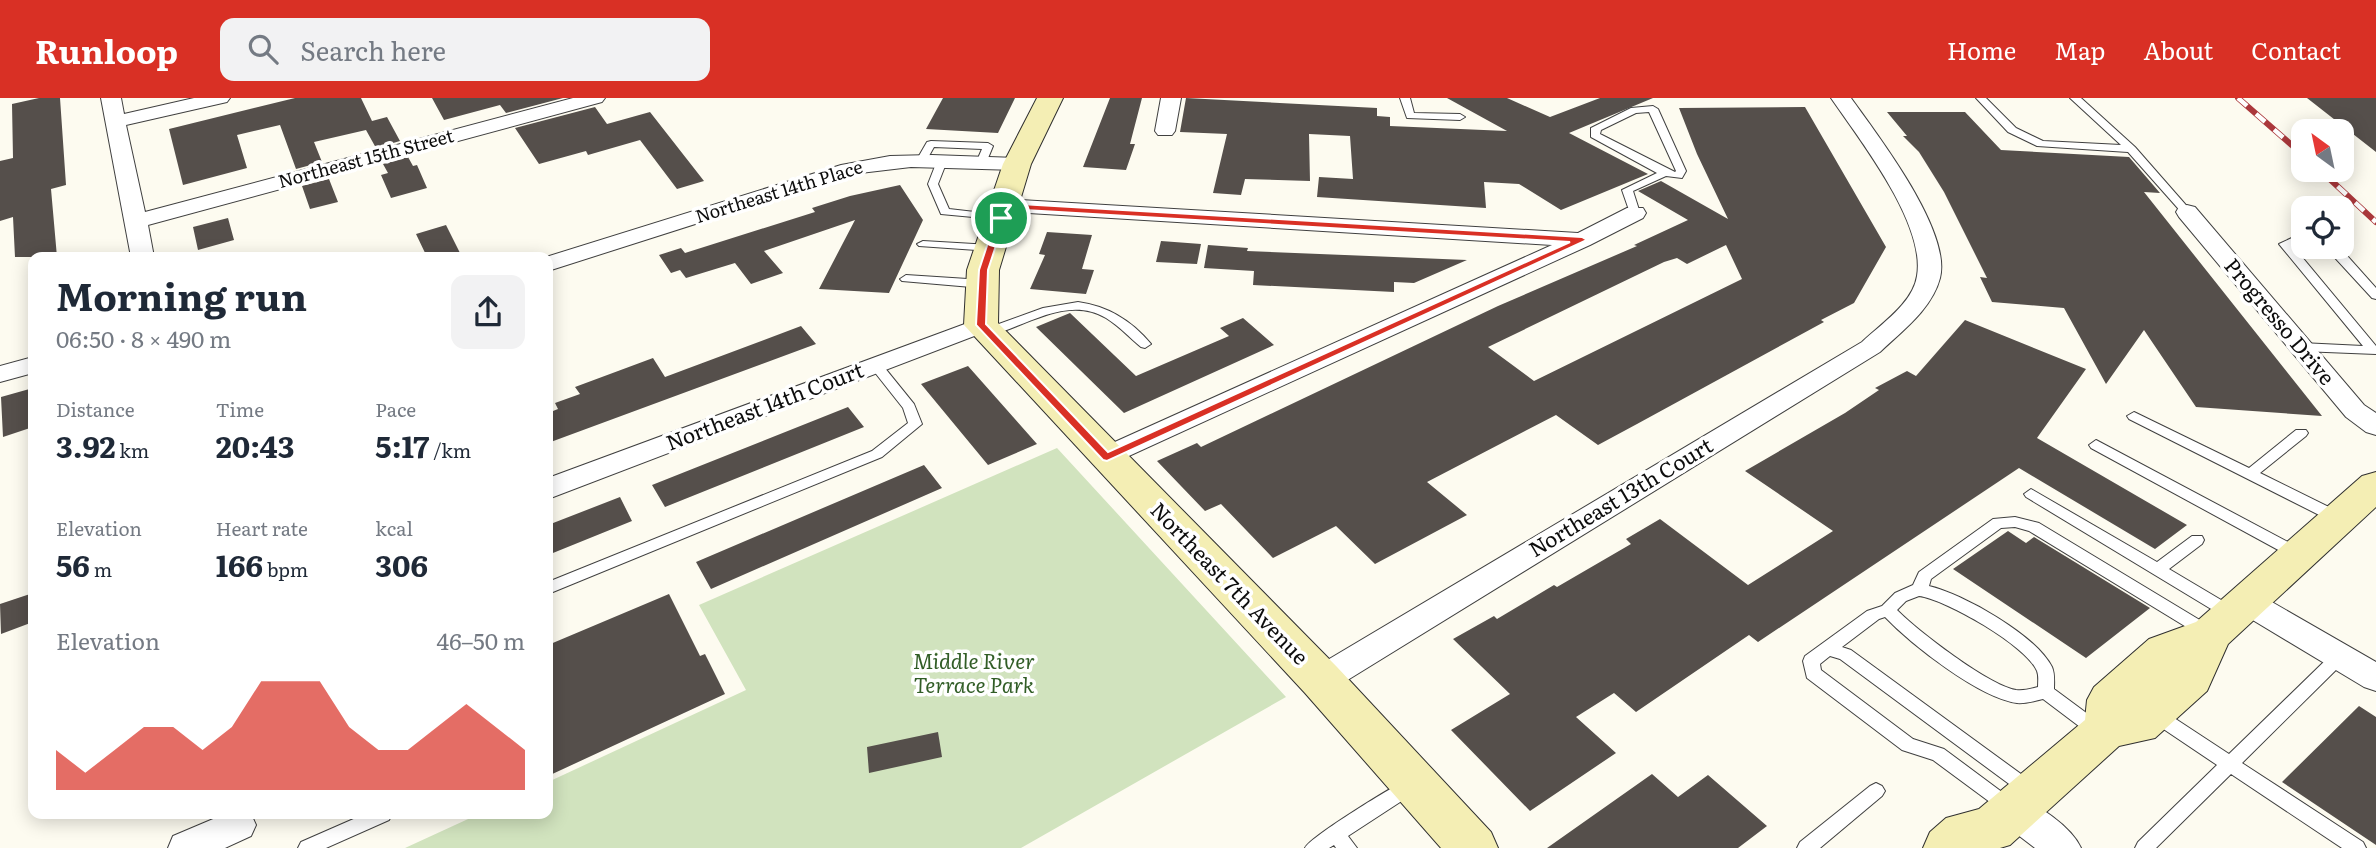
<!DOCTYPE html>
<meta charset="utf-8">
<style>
body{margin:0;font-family:Literata,serif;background:#f2f2f3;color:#1f2937;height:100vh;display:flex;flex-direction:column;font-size:26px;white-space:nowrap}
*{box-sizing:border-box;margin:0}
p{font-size:23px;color:#747a83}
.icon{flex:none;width:38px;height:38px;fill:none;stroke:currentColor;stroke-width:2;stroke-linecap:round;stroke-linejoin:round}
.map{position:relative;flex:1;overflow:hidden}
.drawer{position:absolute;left:28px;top:154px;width:525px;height:567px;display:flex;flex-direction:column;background:#fff;border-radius:14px;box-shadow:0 4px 18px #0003}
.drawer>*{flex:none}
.needle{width:46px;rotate:327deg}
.buttons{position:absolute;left:2291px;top:21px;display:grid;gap:14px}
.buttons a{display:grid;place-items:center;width:63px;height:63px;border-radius:14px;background:#fff;box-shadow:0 4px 18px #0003;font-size:35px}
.pin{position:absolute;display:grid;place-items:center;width:60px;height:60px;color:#fff;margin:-30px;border:4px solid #fff;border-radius:50%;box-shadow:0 2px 7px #0007}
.round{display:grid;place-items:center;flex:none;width:74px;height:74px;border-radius:14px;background:#f2f2f3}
.summary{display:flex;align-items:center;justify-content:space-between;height:119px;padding:0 28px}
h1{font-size:38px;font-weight:700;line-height:52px}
.stats{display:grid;grid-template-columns:repeat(3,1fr);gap:10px;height:119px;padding:7px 28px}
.stats div{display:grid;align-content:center}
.stats b{font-size:30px;font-weight:700}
.stats small{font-size:19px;font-weight:400}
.stats p{font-size:19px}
.chart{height:196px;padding:14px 28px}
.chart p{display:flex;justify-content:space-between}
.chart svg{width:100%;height:126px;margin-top:7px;fill:#d93025;opacity:.7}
header{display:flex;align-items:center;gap:42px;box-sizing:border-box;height:98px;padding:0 35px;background:#d93025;color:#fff}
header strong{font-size:33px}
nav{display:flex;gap:38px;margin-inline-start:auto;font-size:24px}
.search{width:490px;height:63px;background:#f2f2f3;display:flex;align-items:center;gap:18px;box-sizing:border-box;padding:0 24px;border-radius:14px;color:#747a83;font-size:26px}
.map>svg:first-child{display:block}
.green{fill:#d1e3be}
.building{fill:#554f4b;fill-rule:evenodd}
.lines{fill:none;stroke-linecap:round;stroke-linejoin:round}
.lane-casing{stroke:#404040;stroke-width:2}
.street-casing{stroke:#404040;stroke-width:2}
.secondary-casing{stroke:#2f2f2f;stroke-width:2}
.lane{fill:#fff;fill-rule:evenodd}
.street{fill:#fff;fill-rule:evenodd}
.secondary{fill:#f4eeb4;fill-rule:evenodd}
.rail-casing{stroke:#ab383c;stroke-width:6}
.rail{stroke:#fff;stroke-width:4.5;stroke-dasharray:12;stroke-linecap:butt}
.route{fill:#d93025;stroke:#fff;stroke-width:2;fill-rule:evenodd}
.labels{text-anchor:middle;stroke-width:7;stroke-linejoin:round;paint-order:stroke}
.far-street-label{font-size:18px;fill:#0d0d0d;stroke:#fff}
.street-label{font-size:21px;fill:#0d0d0d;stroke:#fff}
.park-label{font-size:21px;font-style:italic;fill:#315d26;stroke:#fff}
</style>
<header>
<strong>Runloop</strong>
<div class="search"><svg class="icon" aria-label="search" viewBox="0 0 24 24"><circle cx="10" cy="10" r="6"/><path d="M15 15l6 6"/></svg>Search here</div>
<nav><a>Home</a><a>Map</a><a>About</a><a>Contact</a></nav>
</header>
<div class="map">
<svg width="2376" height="750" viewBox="0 0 2376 750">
<rect width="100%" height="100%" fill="#fdfbf0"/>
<path class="green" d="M 1057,350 L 1286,599 L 1021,750 L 405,750 L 479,716 L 548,716 L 548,684 L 746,592 L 699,507 Z"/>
<path class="building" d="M 39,0 L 60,0 L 66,87 L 51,91 L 57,159 L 15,159 L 13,119 L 0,123 L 0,63 L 13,60 L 12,6 Z
M 295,0 L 361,0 L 372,23 L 387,19 L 400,43 L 376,50 L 366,32 L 314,44 L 322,64 L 296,71 L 280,27 L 237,37 L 247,70 L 183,87 L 169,31 Z
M 432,0 L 563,0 L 506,15 L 500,7 L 444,22 Z
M 943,0 L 1015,0 L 998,35 L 926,31 Z
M 1110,0 L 1142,0 L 1130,46 L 1135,46 L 1126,72 L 1083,69 Z
M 1186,0 L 1377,10 L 1377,18 L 1390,19 L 1390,28 L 1507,33 L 1447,0 L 1507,0 L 1550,19 L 1600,0 L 1653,0 L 1569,35 L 1648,76 L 1561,112 L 1519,86 L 1484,84 L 1486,110 L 1317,99 L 1319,79 L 1353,81 L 1350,38 L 1309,36 L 1310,83 L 1245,81 L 1241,97 L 1213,95 L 1227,36 L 1180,34 Z
M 2307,0 L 2376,0 L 2376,54 Z
M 595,9 L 607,26 L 650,14 L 704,83 L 677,91 L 640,42 L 588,57 L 586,53 L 539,66 L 515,30 Z
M 1805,9 L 1886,149 L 1854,205 L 1821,222 L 1824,224 L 1637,326 L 1598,347 L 1556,317 L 1427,384 L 1467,417 L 1375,466 L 1336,428 L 1273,460 L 1221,406 L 1205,413 L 1157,363 L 1197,345 L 1201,349 L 1498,208 L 1637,148 L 1634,147 L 1688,122 L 1638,93 L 1661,83 L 1728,121 L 1697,56 L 1679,10 ZM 1726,147 L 1742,181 L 1534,283 L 1488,249 L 1664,164 L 1677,160 L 1687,166 Z
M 1887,14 L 1965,14 L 2001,52 L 2129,59 L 2160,95 L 2144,94 L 2322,318 L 2196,309 L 2144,232 L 2106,286 L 2064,210 L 1992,204 L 1980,179 L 1987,180 L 1944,94 L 1919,54 L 1903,38 L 1907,38 Z
M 408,59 L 413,68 L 417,67 L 427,90 L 391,100 L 381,77 L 388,75 L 383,66 Z
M 329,81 L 338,104 L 310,111 L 302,88 Z
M 900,87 L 923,122 L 889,195 L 819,191 L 855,122 L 764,153 L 783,175 L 751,186 L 735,165 L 686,180 L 680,172 L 671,175 L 659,157 L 681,150 L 685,155 L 815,114 L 812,110 L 850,98 Z
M 228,120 L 234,142 L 198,152 L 193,129 Z
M 446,127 L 462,159 L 427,159 L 416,136 Z
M 1047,134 L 1092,137 L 1082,171 L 1094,172 L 1086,196 L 1030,191 L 1045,157 L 1039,156 Z
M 1161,143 L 1201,146 L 1197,166 L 1156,164 Z
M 1208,147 L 1248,150 L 1247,153 L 1467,162 L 1414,185 L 1394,184 L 1394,194 L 1253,187 L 1254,173 L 1204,170 Z
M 1070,215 L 1136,278 L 1229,238 L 1220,230 L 1243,220 L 1274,247 L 1124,315 L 1036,229 Z
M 1965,222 L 2086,271 L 2037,340 L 2187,427 L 2155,451 L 2019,370 L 1758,544 L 1749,537 L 1636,614 L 1614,595 L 1576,619 L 1616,655 L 1530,713 L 1451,632 L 1510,596 L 1453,541 L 1494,518 L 1497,521 L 1554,487 L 1557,489 L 1631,446 L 1626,441 L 1660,421 L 1748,487 L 1833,433 L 1745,373 L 1845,315 L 1879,292 L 1875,290 L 1907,273 L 1916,278 Z
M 801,228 L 816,246 L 548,345 L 548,315 L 558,311 L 555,305 L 580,296 L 575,289 L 653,260 L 665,279 Z
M 968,268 L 1037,346 L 988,367 L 921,286 Z
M 33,290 L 33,329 L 3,339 L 1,299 Z
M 848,309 L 864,329 L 665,409 L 652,387 Z
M 924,367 L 942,390 L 711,491 L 696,464 Z
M 620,399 L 632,423 L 548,457 L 548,427 Z
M 2008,433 L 2026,445 L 2034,439 L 2150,510 L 2086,560 L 1953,471 Z
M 33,495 L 33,524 L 1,536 L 0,506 Z
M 669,496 L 700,558 L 705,556 L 725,596 L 548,678 L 548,547 Z
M 2359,608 L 2376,619 L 2376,747 L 2282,684 Z
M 938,634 L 942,659 L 869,675 L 867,649 Z
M 1652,676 L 1678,699 L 1708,677 L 1767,728 L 1738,750 L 1547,750 Z"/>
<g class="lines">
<defs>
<path id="lane" d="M 1400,0 L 1410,0 L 1414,15 L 1460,16 L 1465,19 L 1460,22 L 1407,20 Z
M 1976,0 L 1986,0 L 2016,30 L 2043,43 L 2121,47 L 2070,0 L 2081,0 L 2135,49 L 2192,114 L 2187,117 L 2183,116 L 2128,54 L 2037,48 L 2008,34 Z
M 1653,8 L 1658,11 L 1686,73 L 1682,80 L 1666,78 L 1633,93 L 1640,115 L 1635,118 L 1630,115 L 1622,92 L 1657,75 L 1591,39 L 1591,30 L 1631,10 ZM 1649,14 L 1676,73 L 1675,74 L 1600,36 L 1601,32 L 1636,15 Z
M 931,43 L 988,45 L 993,48 L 986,65 L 981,68 L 976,65 L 982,51 L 934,49 L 925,65 L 917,65 L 916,63 L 927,44 Z
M 942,60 L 947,63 L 938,86 L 949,111 L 1001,117 L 1007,120 L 1005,122 L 941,116 L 928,86 L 937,63 Z
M 2296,138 L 2303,139 L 2303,145 L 2292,147 L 2376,248 L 2376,256 L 2301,253 L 2295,249 L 2301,245 L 2363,248 L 2279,146 Z
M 923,143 L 991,147 L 997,150 L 991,153 L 919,148 L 917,146 Z
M 2325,149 L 2338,149 L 2342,152 L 2376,190 L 2376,201 L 2372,200 Z
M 906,177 L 983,182 L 989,186 L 983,190 L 902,183 L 900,181 Z
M 1078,204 C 1108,208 1132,223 1151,246 L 1145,250 L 1141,249 C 1129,239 1119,228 1106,220 C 1068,197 1026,228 989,238 L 983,234 L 985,231 L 1043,210 Z
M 875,263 L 880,264 L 914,306 L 922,326 L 882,359 L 548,496 L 548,484 L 872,353 L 908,325 L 903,310 L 869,267 Z
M 2134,314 L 2249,370 L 2296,332 L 2306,332 L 2308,335 L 2306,338 L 2260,375 L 2343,416 L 2345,420 L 2338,425 L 2333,424 L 2129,321 L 2127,318 Z
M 2096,342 L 2303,452 L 2305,456 L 2303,460 L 2293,460 L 2091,350 L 2089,347 Z
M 2031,391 L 2157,464 L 2192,438 L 2202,438 L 2204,442 L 2202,446 L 2169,471 L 2238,512 L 2240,516 L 2238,520 L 2226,520 L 2026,399 L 2024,396 Z
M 2015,419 L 2039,425 L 2213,530 L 2215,534 L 2213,538 L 2207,540 L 2201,538 L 2029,433 L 2015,429 L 2001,430 L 1931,481 L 1929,488 C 1963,496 2036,537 2052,569 C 2055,576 2054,584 2054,591 L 2104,628 L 2106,633 L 2104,638 L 2098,640 L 2092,638 L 2043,601 C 2035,603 2025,606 2017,605 C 1979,600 1911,546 1885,519 L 1879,521 L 1842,549 L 1851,552 L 2036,687 L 2039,692 L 2036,697 L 2030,700 L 2024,697 L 1840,561 L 1830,558 L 1820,566 L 1821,572 L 1913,641 L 1944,651 L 2014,703 L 2017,708 L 2014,713 L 2008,716 L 2002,713 L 1933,662 L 1902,652 L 1807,580 L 1803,563 L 1805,558 L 1867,513 L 1882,508 L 1895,495 L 1913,487 L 1919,474 L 1993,421 ZM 1919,498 C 1945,501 2027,548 2037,573 C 2039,578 2038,584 2038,589 C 2031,591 2023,593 2016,592 C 1988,587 1918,533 1897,512 L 1906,503 Z
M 2339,553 L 2345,555 L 2347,559 L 2345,563 L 2242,665 L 2363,744 L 2366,750 L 2342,750 L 2231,676 L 2156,750 L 2135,750 L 2138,744 L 2217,667 L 2150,622 L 2148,617 L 2150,612 L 2156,610 L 2162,612 L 2229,656 L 2333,555 Z
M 1411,680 L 1417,683 L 1420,688 L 1417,693 L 1348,738 L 1357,750 L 1336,750 L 1334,747 L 1329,750 L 1305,750 C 1310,739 1396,686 1411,680 Z
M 1876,685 L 1882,688 L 1885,693 L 1882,698 L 1820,750 L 1797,750 L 1800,744 L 1870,688 Z
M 365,716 L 392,716 L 389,722 L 326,750 L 298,750 L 301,744 Z"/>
<path id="street" d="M 101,0 L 121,0 L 124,16 L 194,0 L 230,0 L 227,4 L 126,27 L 145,114 L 573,0 L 605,0 L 602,4 L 148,127 L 154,159 L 131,159 Z
M 1161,0 L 1181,0 L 1175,33 L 1172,37 L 1158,37 L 1155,33 Z
M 1831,0 L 1851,0 C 1878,38 1952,133 1940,180 C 1932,211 1902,233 1880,254 L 1333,591 L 1321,595 L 1309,591 L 1305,582 L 1309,573 L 1862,244 C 1881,226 1913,205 1917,178 C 1926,126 1860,42 1831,0 Z
M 932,57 L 1017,60 L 1024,62 L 1027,66 L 1024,70 L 1017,72 L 911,69 L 852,76 L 548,173 L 546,159 L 841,67 L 890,58 Z
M 1005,101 L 1578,135 L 1627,110 L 1643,110 L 1646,115 L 1643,120 L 1590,147 L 1107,368 L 1097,366 L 1093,359 L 1097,352 L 1552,147 L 997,113 L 994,108 L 997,103 Z
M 2187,107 L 2195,109 L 2364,307 L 2376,315 L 2376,337 L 2366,334 L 2346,319 L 2179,119 L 2176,114 L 2179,109 Z
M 981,220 L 990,222 L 993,227 L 990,232 L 548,401 L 548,380 Z
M 33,259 L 33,275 L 0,284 L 0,268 Z
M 2247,492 L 2258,496 L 2376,564 L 2376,593 L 2364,589 L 2236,512 L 2232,504 L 2236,496 Z
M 2014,697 C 2037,706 2071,728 2081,750 L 2035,750 L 2001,724 L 1996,713 L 2001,702 Z
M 225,716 L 251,716 L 256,727 L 251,738 L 225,750 L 168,750 L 173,738 Z"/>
<path id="secondary" d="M 1037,0 L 1063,0 L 1031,66 L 999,172 L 998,225 L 1337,569 L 1491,734 L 1498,750 L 1441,750 L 1305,595 L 964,227 L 967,172 L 1003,66 Z
M 2376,374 L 2376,409 L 2228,546 L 2207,593 L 2155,640 L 2119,648 L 2010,747 L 2000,750 L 1923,750 L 1930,734 L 1946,720 L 1979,711 L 2085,622 L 2087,602 L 2094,589 L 2149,541 L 2196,524 L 2362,378 Z"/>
</defs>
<use href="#lane" class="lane-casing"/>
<use href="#street" class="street-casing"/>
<use href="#secondary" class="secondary-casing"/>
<use href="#lane" class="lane"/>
<use href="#street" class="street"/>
<use href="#secondary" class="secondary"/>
<defs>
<path id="rail" d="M 2238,0 L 2303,57
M 2320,72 L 2376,124"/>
</defs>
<use href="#rail" class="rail-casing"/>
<use href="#rail" class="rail"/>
</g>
<path class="route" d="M 1005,105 L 1582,139 L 1587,142 L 1107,363 L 1103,362 L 976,227 L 979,172 L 1000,108 ZM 1008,111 L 1570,144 L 1108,354 L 986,226 L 988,172 Z"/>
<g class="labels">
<g class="far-street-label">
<text transform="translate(366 61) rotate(-15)" y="6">Northeast 15th Street</text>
<text transform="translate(779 94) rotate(-17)" y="6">Northeast 14th Place</text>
</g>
<g class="street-label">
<text transform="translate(2279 224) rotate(50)" y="7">Progresso Drive</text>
<text transform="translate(765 309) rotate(-21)" y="7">Northeast 14th Court</text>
<text transform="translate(1621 400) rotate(-31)" y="7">Northeast 13th Court</text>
<text transform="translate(1229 486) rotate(46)" y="7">Northeast 7th Avenue</text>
</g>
<g class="park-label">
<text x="974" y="571">Middle River<tspan x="974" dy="24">Terrace Park</tspan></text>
</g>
</g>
</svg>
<div class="buttons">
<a><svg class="needle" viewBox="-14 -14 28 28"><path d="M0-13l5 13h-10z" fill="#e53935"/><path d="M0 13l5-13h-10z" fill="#747a83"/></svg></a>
<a><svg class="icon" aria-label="locate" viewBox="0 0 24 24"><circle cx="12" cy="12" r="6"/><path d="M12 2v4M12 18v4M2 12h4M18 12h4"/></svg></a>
</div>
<div class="pin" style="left:1001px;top:120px;background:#1e9e55"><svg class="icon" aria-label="arrive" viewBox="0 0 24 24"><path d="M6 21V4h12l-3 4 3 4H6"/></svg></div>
<section class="drawer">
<div class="summary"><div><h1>Morning run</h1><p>06:50 · 8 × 490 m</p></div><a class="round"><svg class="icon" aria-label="share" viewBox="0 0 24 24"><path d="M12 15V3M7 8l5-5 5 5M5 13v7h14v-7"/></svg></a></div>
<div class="stats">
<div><p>Distance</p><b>3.92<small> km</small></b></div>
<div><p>Time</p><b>20:43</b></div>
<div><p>Pace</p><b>5:17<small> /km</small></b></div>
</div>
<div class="stats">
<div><p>Elevation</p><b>56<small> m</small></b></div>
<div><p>Heart rate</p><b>166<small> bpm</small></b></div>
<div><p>kcal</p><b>306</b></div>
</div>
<div class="chart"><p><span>Elevation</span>46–50 m</p>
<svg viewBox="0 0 160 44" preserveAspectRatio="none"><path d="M0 44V30L10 38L20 30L30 22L40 22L50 30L60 22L70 6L80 6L90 6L100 22L110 30L120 30L130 22L140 14L150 22L160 30V44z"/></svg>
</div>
</section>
</div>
